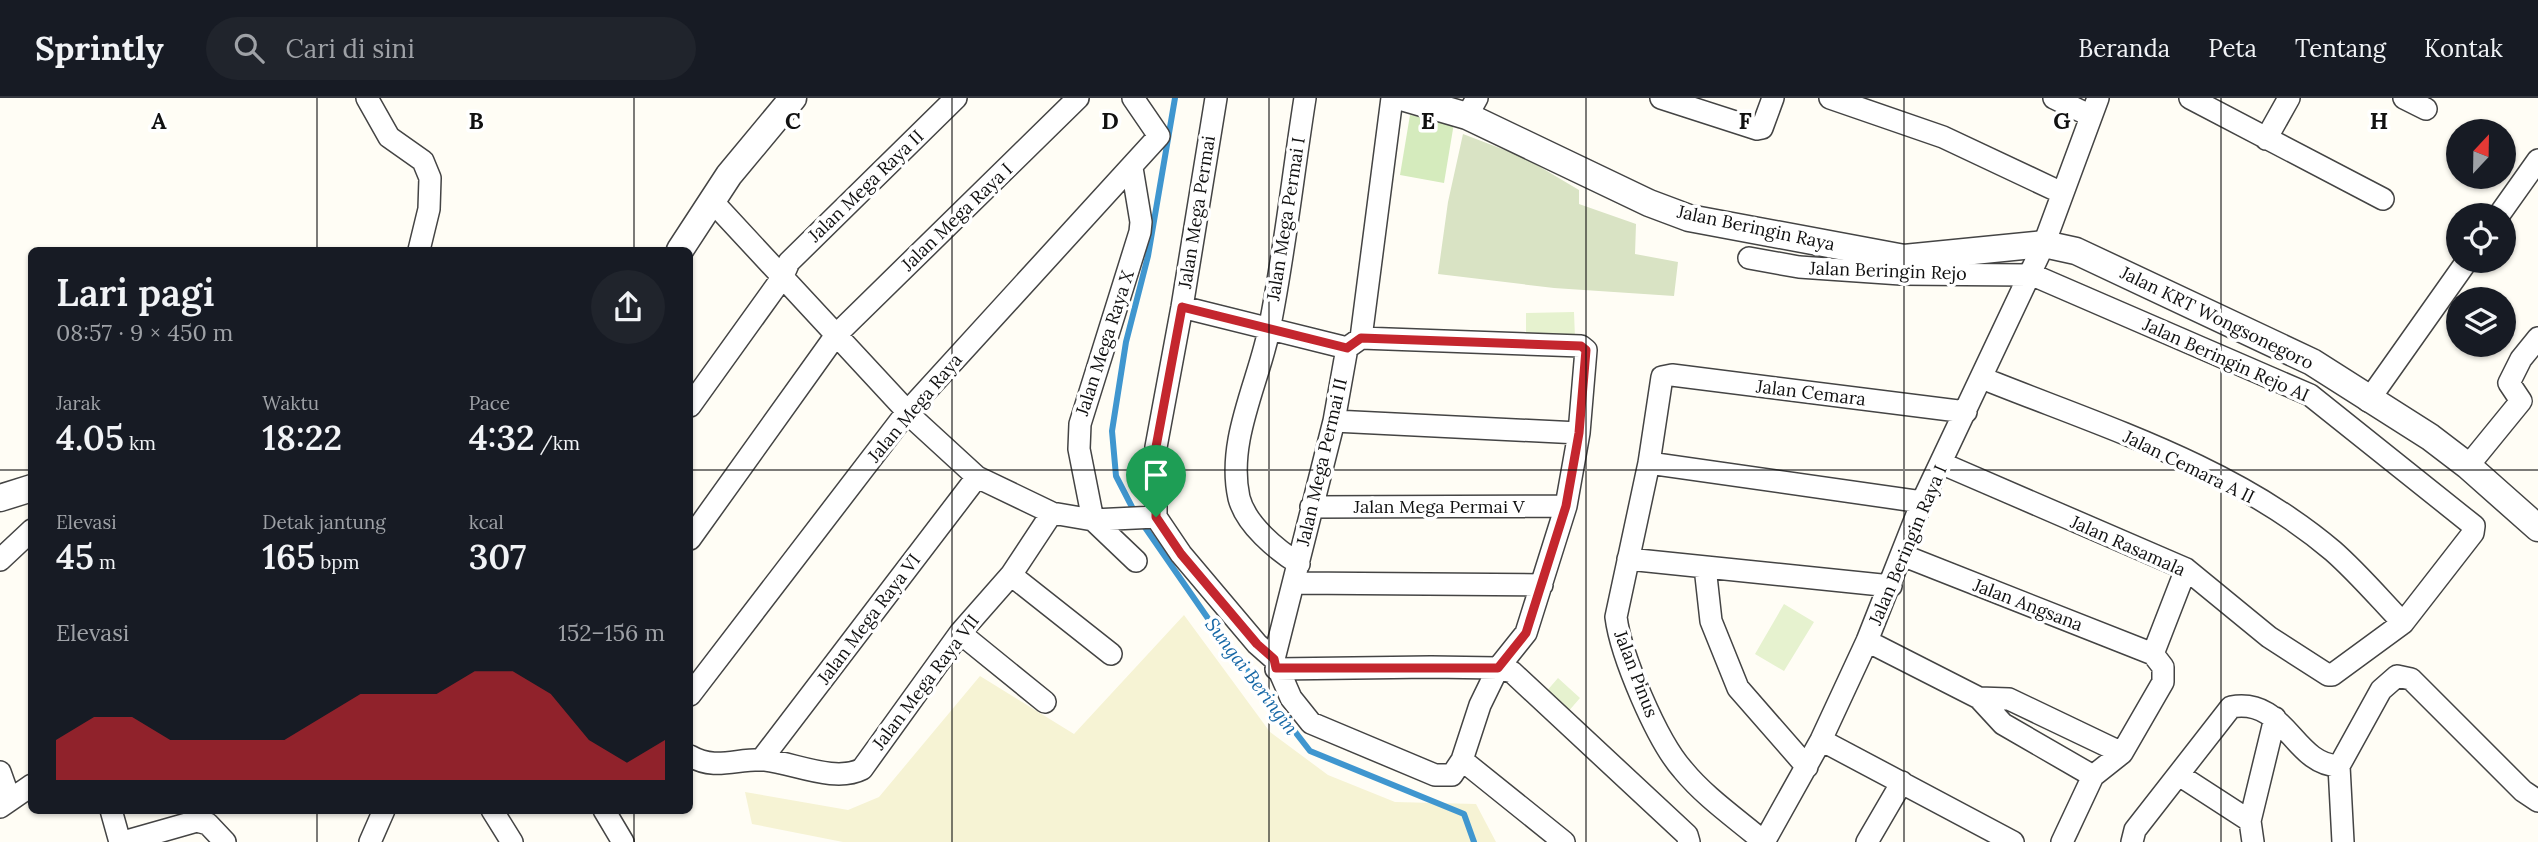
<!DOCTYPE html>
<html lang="id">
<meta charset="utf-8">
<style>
body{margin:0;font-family:Lora,serif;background:#20242c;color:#f1f3f6;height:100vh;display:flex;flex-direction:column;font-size:26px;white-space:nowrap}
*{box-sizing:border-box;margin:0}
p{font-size:23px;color:#9ea1a6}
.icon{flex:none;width:38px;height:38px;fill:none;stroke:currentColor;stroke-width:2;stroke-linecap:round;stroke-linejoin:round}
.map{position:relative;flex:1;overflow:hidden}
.panel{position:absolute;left:28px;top:149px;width:665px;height:567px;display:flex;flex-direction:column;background:#171b24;border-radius:10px;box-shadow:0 2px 5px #0004}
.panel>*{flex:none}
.needle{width:46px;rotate:22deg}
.fabs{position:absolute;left:2446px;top:21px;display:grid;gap:14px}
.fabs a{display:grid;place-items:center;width:70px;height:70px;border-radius:50%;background:#171b24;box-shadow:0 2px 5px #0004;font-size:35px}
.pin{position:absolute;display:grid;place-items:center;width:60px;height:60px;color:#fff;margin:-72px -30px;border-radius:50% 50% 50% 0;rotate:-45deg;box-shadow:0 0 7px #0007}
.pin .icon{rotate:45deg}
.round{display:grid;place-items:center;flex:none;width:74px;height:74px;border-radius:37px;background:#20242c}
.overview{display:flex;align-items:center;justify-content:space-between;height:119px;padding:0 28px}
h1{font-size:38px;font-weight:600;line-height:52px}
.stats{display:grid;grid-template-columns:repeat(3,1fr);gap:10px;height:119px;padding:7px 28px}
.stats div{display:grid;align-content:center}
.stats b{font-size:35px;font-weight:600}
.stats small{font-size:19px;font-weight:400}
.stats p{font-size:19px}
.chart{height:196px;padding:14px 28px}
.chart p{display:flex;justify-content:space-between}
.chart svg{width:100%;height:126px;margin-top:7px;fill:#c4262e;opacity:.7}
header{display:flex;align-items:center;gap:42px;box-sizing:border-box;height:98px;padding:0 35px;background:#171b24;border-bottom:2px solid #363941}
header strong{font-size:33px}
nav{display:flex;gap:38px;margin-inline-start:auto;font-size:24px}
.search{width:490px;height:63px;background:#20242c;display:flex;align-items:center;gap:18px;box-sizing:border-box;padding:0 24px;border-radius:38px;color:#9ea1a6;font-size:26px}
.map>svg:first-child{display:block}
.farmland{fill:#f6f3d4}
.green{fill:#d5ebbd}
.cemetery{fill:#d9e3c4}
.pitch{fill:#e6f2cf}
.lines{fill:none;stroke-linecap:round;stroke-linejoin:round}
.stream{stroke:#3f96cf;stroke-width:6}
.minor-casing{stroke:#444;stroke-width:24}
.tertiary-casing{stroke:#444;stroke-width:29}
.minor{stroke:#fff;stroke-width:21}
.tertiary{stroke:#fff;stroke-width:26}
.route-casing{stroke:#fff;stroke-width:14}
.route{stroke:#c4262e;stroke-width:9}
.grid{fill:none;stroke:#111;stroke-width:2;stroke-opacity:0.55}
.labels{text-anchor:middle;stroke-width:7;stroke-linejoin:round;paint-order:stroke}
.street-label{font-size:18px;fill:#111;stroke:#fff}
.water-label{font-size:19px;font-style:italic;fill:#1768a6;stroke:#fff}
.grid-label{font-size:23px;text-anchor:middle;font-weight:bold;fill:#111;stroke:#fff;stroke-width:7;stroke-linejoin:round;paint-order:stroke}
</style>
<header>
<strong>Sprintly</strong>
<div class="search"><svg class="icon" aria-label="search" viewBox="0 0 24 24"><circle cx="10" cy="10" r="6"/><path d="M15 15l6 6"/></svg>Cari di sini</div>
<nav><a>Beranda</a><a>Peta</a><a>Tentang</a><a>Kontak</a></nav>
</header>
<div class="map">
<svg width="2538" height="744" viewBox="0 0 2538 744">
<rect width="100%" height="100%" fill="#fffdf5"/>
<path class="farmland" d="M 1184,517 L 1270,634 L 1328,677 L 1395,704 L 1476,706 L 1496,744 L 843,744 L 752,726 L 745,694 L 848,712 L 879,699 L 980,578 L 1074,636 Z"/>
<path class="green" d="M 1410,17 L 1454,25 L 1444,85 L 1400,77 Z"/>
<path class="cemetery" d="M 1463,36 L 1523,59 L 1579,92 L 1579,106 L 1636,126 L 1635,156 L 1678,164 L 1674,198 L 1554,190 L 1438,176 L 1448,104 Z"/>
<path class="pitch" d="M 1574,214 L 1575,240 L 1526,241 L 1526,215 Z
M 1784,506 L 1814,524 L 1784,573 L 1755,556 Z
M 1558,580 L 1580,600 L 1567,615 L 1545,595 Z"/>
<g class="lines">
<path class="stream" d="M 1132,409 L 1116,378 L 1112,333 L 1126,244 L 1148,158 L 1175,0
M 1144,428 L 1216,532 L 1310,653 L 1464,716 L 1474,744"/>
<defs>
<path id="minor" d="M 367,0 L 389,39 L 423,63 L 430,80 L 429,111 L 419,152
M 1216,0 L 1182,209 L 1156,349 L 1156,419 L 1181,456 L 1257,546 L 1274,561
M 1392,0 L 1361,240 L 1347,250 L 1334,323 L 1274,561 L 1291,600 L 1311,625 L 1435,677 L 1452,677 L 1462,662 L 1564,744
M 1661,0 L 1757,31 L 1762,30 L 1773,0
M 1830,0 L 1943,39 L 2062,95
M 2054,0 L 2091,18
M 2190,0 L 2383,101
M 2404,0 L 2426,11
M 1467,18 L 1477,0
M 2266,41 L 2289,0
M 1132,70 L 1141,124 L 1140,134 L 1080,326 L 1079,351 L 1093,422 L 1136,463
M 712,103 L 917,324 L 977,379 L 1052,415 L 1093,422 L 1156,419
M 2499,117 L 2538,62
M 1749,160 L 1799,169 L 1901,176 L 2028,177
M 1182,209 L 1347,250
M 1361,240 L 1581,248 L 1586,252 L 1579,335 L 1566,408 L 1526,535 L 1498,570 L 1480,607 L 1462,662
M 1982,280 C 2101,328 2233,368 2333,453 C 2358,475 2380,501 2403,525
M 2368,303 L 2467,163
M 690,308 L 782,180 L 789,164 L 956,0
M 1334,323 L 1579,335
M 1649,365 L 1922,404
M 1943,366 L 2186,471 L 2269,539 L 2328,577 L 2332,577 L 2403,525 L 2473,435 L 2474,428 L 2310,297 L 2028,175
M 2468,368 L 2521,303 L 2509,285 L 2521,261 L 2538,240
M 1311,409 L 1566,408
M 690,441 L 836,237 L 1078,0
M 1902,457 L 2153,556
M 1628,461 L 1891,488
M 0,462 L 32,432
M 1299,466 C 1277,452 1246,427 1239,400 C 1226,342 1260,282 1270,227 C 1285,152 1293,76 1305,0
M 1705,469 L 1711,523 L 1738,590 L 1807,669
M 1011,477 L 1111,556
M 1295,485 L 1542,487
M 960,535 L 1045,604
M 1867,543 L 1979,600 L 2003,626 L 2093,678
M 2153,556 L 2186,471
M 1276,571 L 1431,569 L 1498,570 L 1512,574 L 1687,737 L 1689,744
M 690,597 L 907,314 L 1159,38 L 1133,0
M 1979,600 L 2009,601 L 2122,655
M 1821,642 L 2013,744
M 690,658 C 716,673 737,660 765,662 C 794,665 835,685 862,671 L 960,535 L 1011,477 L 1052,415
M 761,662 L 977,379
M 2339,668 L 2343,744
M 0,674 L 10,702
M 2179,677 L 2250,723
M 0,709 L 32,687
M 111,712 L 120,744
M 492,712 L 512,744
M 604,712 L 623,744
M 123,744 L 197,723 L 208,726 L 225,744
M 370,744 L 384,712
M 1764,744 C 1737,721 1705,699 1683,672 C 1657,643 1621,558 1616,519 L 1649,365 L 1662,279 L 1672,277 L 1966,314
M 1764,744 L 1821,642 L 1867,543 L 1922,404 L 2044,146 L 2098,0
M 1867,744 L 1902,684
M 2062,744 L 2093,678 L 2122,655 L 2163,584 L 2163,569 L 2153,556
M 2132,744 L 2135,732 L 2231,609 C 2286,599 2293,667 2339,668 L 2381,592 L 2397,578 L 2411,581 L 2523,693 L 2538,703
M 2253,744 L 2250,723 L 2275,620"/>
<path id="tertiary" d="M 1405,0 L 1467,18 L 1649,105 L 1689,120 L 1904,160 L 2044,146 L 2076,153 L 2312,264 L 2430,339 L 2468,368 L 2538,430
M 680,152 L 729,77 L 793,0
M 0,400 L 32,390"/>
</defs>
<use href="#minor" class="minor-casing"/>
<use href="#tertiary" class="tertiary-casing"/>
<use href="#minor" class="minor"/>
<use href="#tertiary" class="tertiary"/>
</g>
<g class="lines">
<defs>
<path id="route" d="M 1182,209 L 1347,250 L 1361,240 L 1581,248 L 1586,252 L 1579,335 L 1566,408 L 1526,535 L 1498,570 L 1276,570 L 1274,561 L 1257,546 L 1181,456 L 1156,419 L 1156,349 Z"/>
</defs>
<use href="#route" class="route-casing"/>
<use href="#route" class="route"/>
</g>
<path class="grid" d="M 317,0 L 317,152M 634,0 L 634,152M 952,0 L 952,744M 1269,0 L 1269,744M 1586,0 L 1586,744M 1904,0 L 1904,744M 2221,0 L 2221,744M 0,372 L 32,372M 690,372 L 2538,372M 317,712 L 317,744M 634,712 L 634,744"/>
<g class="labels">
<g class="street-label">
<text transform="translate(866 88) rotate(-44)" y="6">Jalan Mega Raya II</text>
<text transform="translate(1197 114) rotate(-81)" y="6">Jalan Mega Permai</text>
<text transform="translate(957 119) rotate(-44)" y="6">Jalan Mega Raya I</text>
<text transform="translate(1286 121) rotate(-81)" y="6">Jalan Mega Permai I</text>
<text transform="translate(1756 130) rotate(12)" y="6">Jalan Beringin Raya</text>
<text transform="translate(1888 173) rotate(2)" y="6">Jalan Beringin Rejo</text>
<text transform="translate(2217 220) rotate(26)" y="6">Jalan KRT Wongsonegoro</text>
<text transform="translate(1105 245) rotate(-72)" y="6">Jalan Mega Raya X</text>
<text transform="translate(2226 262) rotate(24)" y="6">Jalan Beringin Rejo AI</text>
<text transform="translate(1811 295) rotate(7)" y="6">Jalan Cemara</text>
<text transform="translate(915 310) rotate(-50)" y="6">Jalan Mega Raya</text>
<text transform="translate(1322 364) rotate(-77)" y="6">Jalan Mega Permai II</text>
<text transform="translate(2189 369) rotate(26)" y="6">Jalan Cemara A II</text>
<text x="1439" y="415">Jalan Mega Permai V</text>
<text transform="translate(1908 447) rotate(-67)" y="6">Jalan Beringin Raya I</text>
<text transform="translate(2128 448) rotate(24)" y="6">Jalan Rasamala</text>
<text transform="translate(2028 507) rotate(21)" y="6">Jalan Angsana</text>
<text transform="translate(869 521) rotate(-53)" y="6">Jalan Mega Raya VI</text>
<text transform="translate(1636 576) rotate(69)" y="6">Jalan Pinus</text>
<text transform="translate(926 584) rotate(-53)" y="6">Jalan Mega Raya VII</text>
</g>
<g class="water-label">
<text transform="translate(1252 578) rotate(53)" y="7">Sungai Beringin</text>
</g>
</g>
<g class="grid-label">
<text x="159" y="31">A</text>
<text x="476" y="31">B</text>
<text x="793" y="31">C</text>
<text x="1110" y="31">D</text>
<text x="1428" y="31">E</text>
<text x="1745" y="31">F</text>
<text x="2062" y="31">G</text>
<text x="2379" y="31">H</text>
</g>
</svg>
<div class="fabs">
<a><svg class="needle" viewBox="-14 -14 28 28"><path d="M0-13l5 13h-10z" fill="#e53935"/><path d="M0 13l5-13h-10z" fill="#9ea1a6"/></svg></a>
<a><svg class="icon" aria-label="locate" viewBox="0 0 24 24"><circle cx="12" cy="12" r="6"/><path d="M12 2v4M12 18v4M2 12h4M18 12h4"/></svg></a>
<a><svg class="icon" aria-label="layers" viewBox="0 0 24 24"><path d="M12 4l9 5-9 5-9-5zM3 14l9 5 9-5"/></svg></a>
</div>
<div class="pin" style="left:1156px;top:419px;background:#1e9e55"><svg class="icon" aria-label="arrive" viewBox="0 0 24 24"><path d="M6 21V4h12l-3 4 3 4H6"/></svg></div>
<section class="panel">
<div class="overview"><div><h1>Lari pagi</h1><p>08:57 · 9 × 450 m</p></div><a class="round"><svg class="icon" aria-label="share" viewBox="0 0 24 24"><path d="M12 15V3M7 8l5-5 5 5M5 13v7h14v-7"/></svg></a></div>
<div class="stats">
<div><p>Jarak</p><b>4.05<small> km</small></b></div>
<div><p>Waktu</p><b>18:22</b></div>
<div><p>Pace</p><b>4:32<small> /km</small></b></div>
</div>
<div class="stats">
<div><p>Elevasi</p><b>45<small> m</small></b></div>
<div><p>Detak jantung</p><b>165<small> bpm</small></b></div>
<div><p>kcal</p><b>307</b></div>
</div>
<div class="chart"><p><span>Elevasi</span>152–156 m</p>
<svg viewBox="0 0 160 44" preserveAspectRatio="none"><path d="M0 44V30L10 22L20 22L30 30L40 30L50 30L60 30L70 22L80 14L90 14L100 14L110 6L120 6L130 14L140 30L150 38L160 30V44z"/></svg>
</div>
</section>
</div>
